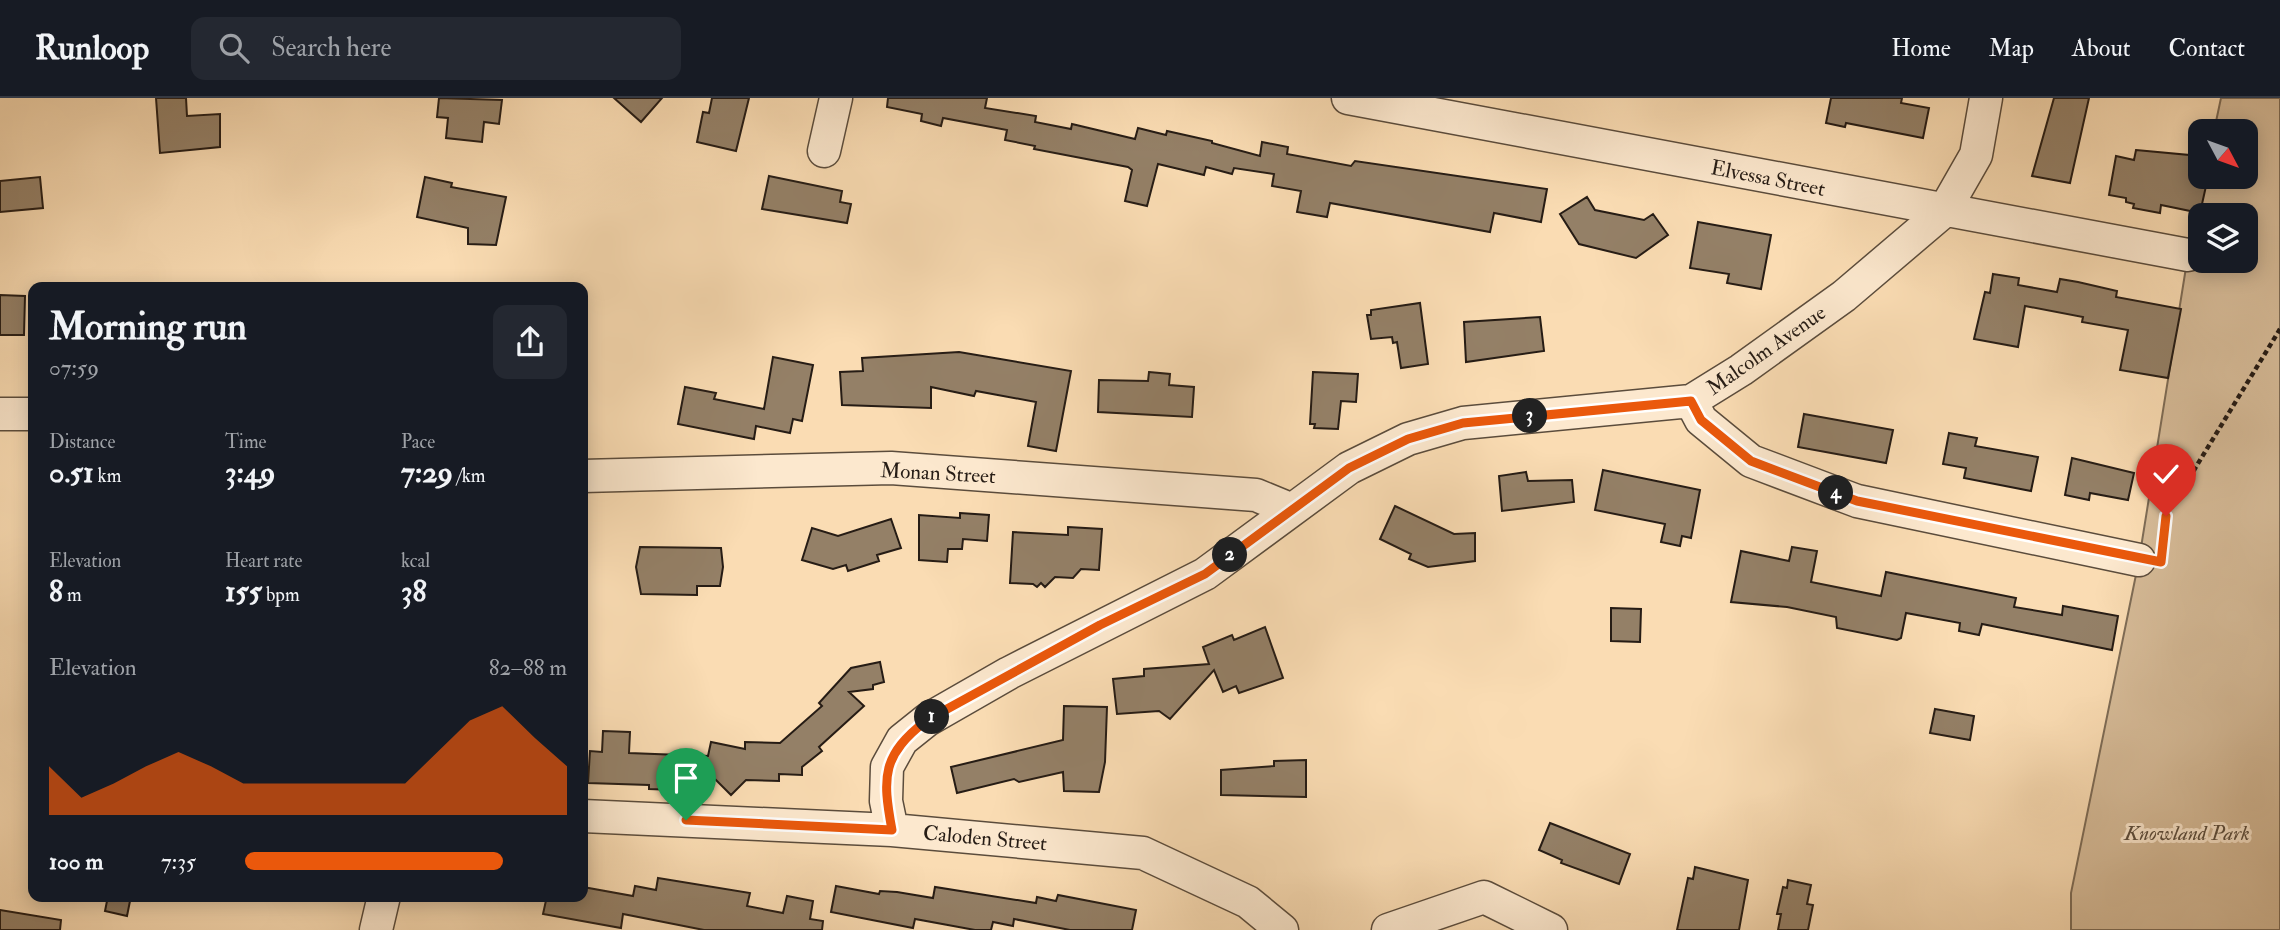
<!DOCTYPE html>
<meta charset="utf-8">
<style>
body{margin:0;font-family:"IM FELL Double Pica",serif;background:#242831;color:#f1f3f6;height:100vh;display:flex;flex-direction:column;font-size:26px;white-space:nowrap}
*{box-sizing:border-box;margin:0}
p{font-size:23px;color:#9ea1a6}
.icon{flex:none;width:38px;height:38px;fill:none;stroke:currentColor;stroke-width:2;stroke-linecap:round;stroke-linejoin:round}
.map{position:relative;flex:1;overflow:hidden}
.details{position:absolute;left:28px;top:184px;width:560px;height:620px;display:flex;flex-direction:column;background:#171b24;border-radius:14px;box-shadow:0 4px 18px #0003}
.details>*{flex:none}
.needle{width:46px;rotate:131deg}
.buttons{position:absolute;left:2188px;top:21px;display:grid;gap:14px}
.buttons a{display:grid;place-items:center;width:70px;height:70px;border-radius:14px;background:#171b24;box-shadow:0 4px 18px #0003;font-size:35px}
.pin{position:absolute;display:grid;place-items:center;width:60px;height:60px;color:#fff;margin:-72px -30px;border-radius:50% 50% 50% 0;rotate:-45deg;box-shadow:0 0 7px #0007}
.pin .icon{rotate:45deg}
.km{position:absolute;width:35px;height:35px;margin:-18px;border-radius:50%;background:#222;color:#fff;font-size:19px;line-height:35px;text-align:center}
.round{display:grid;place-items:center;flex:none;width:74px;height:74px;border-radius:14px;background:#242831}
.summary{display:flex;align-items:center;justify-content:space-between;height:119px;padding:0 21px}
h1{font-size:38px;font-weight:700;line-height:52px}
.figures{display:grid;grid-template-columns:repeat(3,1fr);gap:10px;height:119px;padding:7px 21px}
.figures div{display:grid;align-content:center}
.figures b{font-size:30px;font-weight:700}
.figures small{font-size:19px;font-weight:400}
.figures p{font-size:19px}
.chart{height:196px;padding:14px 21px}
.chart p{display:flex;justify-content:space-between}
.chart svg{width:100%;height:126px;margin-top:7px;fill:#ea580c;opacity:.7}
ul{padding:0 21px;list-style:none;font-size:23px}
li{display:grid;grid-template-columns:112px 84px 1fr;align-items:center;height:52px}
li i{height:18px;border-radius:9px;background:#ea580c}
header{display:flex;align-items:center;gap:42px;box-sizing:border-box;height:98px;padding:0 35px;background:#171b24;border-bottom:2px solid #363941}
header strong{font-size:33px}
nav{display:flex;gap:38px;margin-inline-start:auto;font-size:24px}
.search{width:490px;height:63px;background:#242831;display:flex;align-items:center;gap:18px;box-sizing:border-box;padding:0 24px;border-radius:14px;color:#9ea1a6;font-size:26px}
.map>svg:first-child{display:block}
.green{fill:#d6bb98;stroke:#7e6c56;stroke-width:2;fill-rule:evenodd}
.building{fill:#948067;stroke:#261c15;stroke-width:2}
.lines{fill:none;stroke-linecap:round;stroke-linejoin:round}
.minor-casing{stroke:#5b4c3c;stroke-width:35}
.path{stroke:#261c15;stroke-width:4.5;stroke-dasharray:5 3.5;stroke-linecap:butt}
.minor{stroke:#fce8ce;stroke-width:32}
.route-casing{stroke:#fff;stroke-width:14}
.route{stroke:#ea580c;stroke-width:9}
.labels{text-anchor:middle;stroke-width:6;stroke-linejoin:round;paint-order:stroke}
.street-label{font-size:21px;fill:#261c15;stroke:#fce8ce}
.park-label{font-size:21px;font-style:italic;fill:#5b4c3c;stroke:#fce8ce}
</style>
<header>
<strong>Runloop</strong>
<div class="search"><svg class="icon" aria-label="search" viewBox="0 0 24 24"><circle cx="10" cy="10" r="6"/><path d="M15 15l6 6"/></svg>Search here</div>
<nav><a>Home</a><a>Map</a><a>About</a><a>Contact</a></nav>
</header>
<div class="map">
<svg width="2280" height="832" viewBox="0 0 2280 832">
<rect width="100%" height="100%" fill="#fadcb3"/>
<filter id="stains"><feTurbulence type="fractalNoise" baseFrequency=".00286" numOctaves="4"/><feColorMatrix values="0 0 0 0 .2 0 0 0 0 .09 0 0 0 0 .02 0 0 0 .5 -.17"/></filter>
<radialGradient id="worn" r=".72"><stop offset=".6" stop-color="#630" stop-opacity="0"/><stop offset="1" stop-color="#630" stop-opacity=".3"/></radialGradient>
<path class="green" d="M 2221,0 L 2280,0 L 2280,832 L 2071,832 L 2071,795 L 2139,462 L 2188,157 L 2205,79 L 2245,79 L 2245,33 L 2214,33 ZM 2200,117 L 2245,117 L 2245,163 L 2200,163 Z"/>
<path class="building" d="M 156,0 L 186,0 L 187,18 L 220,16 L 220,49 L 160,55 Z
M 439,0 L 502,2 L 499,26 L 484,24 L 482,44 L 446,40 L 448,20 L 437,19 Z
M 614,0 L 662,0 L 641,24 Z
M 712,0 L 749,0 L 736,53 L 697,44 L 703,14 L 709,15 Z
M 888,0 L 987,0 L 985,10 L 1036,18 L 1035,24 L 1071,31 L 1072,26 L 1135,41 L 1138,30 L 1166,37 L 1167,33 L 1212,43 L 1212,45 L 1260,58 L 1262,44 L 1288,49 L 1287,56 L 1351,68 L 1355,63 L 1547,91 L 1541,124 L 1494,115 L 1490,134 L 1330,105 L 1327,119 L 1297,114 L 1301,93 L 1272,88 L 1274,76 L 1234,70 L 1232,76 L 1206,69 L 1204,77 L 1158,66 L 1147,108 L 1125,103 L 1132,72 L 1128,69 L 1034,51 L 1035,48 L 1005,42 L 1007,32 L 943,20 L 941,28 L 921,23 L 922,16 L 887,9 Z
M 1831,0 L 1902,0 L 1901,5 L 1929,10 L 1923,40 L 1846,25 L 1845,29 L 1826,25 Z
M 2054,0 L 2089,0 L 2070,85 L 2032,78 Z
M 2136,52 L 2200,58 L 2200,79 L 2208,79 L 2200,115 L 2161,107 L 2160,115 L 2133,110 L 2134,106 L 2126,104 L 2126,100 L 2109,97 L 2116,58 L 2134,62 Z
M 769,78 L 842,93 L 840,104 L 851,106 L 847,125 L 762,111 Z
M 40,79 L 43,110 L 0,114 L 0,83 Z
M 425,79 L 452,85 L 451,89 L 506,99 L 496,147 L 468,146 L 468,130 L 417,119 Z
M 1587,99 L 1595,112 L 1644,122 L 1653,116 L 1668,137 L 1636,160 L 1579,146 L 1560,116 Z
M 1698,124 L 1771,137 L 1761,191 L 1727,185 L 1729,176 L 1690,170 Z
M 1993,176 L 2019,180 L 2018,187 L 2057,194 L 2060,181 L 2078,184 L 2117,193 L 2116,199 L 2181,211 L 2168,280 L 2120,272 L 2128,232 L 2082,224 L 2083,219 L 2025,208 L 2018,249 L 1974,241 L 1985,194 L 1990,195 Z
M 0,197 L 25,198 L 24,237 L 0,237 Z
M 1420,205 L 1428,266 L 1401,270 L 1397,244 L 1393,245 L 1392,239 L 1371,241 L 1367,217 L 1371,217 L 1371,212 Z
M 1540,219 L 1544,253 L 1466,264 L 1464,224 Z
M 959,254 L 1071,273 L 1056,353 L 1028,348 L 1036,304 L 976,293 L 974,298 L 931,289 L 931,310 L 842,307 L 840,274 L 863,273 L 862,260 Z
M 773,259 L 813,267 L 802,323 L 793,321 L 790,335 L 756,328 L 754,341 L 678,326 L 685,289 L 716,295 L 714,301 L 764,311 Z
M 1149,274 L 1170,276 L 1169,287 L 1194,289 L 1192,319 L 1098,314 L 1099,282 L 1148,283 Z
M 1313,274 L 1358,276 L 1356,304 L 1341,303 L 1338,331 L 1314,330 L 1315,326 L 1310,326 Z
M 1804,316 L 1893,332 L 1886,365 L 1798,349 Z
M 1949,335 L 1977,340 L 1975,348 L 2038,359 L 2031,393 L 1964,380 L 1966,370 L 1943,366 Z
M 2072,360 L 2134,375 L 2128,402 L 2090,395 L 2089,402 L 2065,397 Z
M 1603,372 L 1700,392 L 1691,440 L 1682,438 L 1680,448 L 1661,444 L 1665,426 L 1595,412 Z
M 1526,374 L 1528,383 L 1572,382 L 1574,404 L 1502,413 L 1499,378 Z
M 1395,408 L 1454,436 L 1475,435 L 1475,463 L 1428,469 L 1409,461 L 1411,456 L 1380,441 Z
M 960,415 L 989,417 L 987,443 L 963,441 L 962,451 L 948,451 L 947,464 L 919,462 L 919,417 L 960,420 Z
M 891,421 L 901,450 L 877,457 L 879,463 L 848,473 L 846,467 L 833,471 L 802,462 L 812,430 L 838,438 Z
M 1068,429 L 1102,431 L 1099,472 L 1081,471 L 1073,480 L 1055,479 L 1045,489 L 1041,485 L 1037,489 L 1033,486 L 1010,485 L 1013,434 L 1068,437 Z
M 640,449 L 721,450 L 723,469 L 720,488 L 697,488 L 697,497 L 641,496 L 636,469 Z
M 1792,449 L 1817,453 L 1811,484 L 1881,498 L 1886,474 L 2016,500 L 2014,509 L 2062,517 L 2063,508 L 2118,518 L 2112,552 L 1982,526 L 1979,537 L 1959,533 L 1960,525 L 1906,515 L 1901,540 L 1897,542 L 1837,530 L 1836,519 L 1787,509 L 1731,504 L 1741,453 L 1789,463 Z
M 1611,510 L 1641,511 L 1640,544 L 1611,543 Z
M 1265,529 L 1283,580 L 1239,595 L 1236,588 L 1223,594 L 1214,572 L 1170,621 L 1159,613 L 1117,616 L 1113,581 L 1144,578 L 1144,571 L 1209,566 L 1203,549 L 1232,537 L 1234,542 Z
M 880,564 L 884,584 L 873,587 L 873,591 L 849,594 L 864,608 L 819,649 L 822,653 L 802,669 L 802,677 L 779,676 L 779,683 L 746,682 L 731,697 L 691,657 L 708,658 L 711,644 L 745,651 L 745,644 L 780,645 L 822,608 L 819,605 L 851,570 Z
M 1064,608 L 1107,609 L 1105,664 L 1099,694 L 1064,693 L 1063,674 L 1019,684 L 1014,681 L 957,695 L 951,669 L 1063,642 Z
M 1935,611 L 1974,618 L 1970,642 L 1930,635 Z
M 603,633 L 630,634 L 629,655 L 680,657 L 679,688 L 675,688 L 675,692 L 649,691 L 649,687 L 588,685 L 590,653 L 602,654 Z
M 1306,662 L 1306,699 L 1221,697 L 1221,672 L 1274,668 L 1274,663 Z
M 1550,725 L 1630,756 L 1619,786 L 1561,765 L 1562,762 L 1539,752 Z
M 1695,769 L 1748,782 L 1739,832 L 1677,832 L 1688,780 L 1693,781 Z
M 658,780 L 750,795 L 747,808 L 783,815 L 787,798 L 813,803 L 810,821 L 823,823 L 822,832 L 704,832 L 623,816 L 621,830 L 543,816 L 547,798 L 583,798 L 583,789 L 633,798 L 635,788 L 656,792 Z
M 1788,782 L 1811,787 L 1807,806 L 1813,807 L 1808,832 L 1778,832 L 1781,816 L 1777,816 L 1783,789 L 1787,790 Z
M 836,788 L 879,796 L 880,793 L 897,794 L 933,800 L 935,789 L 1036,805 L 1037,799 L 1056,803 L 1058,797 L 1136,812 L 1132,832 L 1070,832 L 1014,821 L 1013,828 L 993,824 L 991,832 L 975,832 L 915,821 L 913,830 L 831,814 Z
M 108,798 L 131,798 L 127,818 L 105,813 Z
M 0,812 L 61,822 L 60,832 L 0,832 Z"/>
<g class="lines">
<defs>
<path id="minor" d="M 1348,0 L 2188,157
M 824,53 L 836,0
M 1691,303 L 1701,322 L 1751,363 L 1857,403 L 2139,462
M 0,316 L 33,316
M 583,378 L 891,370 L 1256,397 L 1290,411
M 583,718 L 892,732 L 1143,755 L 1248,804 L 1282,832
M 892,732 L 886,703 L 887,669 L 902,642 L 927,622 L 1009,575 L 1205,476 L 1349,370 L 1408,341 L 1463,325 L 1691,303 L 1741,272 L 1844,198 L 1944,113 L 1976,57 L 1986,0
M 376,832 L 384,798
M 1388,832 L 1484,799 L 1551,832"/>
</defs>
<use href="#minor" class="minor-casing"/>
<path class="path" d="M 2162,450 L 2166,418 L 2280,231"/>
<use href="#minor" class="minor"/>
</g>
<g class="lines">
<defs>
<path id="route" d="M 686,722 L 892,732 C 882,678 882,657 927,622 L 1100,527 L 1205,476 L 1349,370 L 1408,341 L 1463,325 L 1691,303 L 1701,322 L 1751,363 L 1857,403 L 2161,464 L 2166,418"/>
</defs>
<use href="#route" class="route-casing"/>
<use href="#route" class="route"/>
</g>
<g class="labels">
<g class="street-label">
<text transform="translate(1768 80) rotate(11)" y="7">Elvessa Street</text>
<text transform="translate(1766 252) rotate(-35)" y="7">Malcolm Avenue</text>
<text transform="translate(938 375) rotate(3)" y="7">Monan Street</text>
<text transform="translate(985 740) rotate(5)" y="7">Caloden Street</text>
</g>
<g class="park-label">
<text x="2187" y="742">Knowland Park</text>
</g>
</g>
<rect width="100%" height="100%" filter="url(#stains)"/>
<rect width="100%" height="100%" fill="url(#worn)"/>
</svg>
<div class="buttons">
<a><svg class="needle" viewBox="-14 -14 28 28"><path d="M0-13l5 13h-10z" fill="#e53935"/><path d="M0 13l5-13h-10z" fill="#9ea1a6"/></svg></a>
<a><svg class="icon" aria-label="layers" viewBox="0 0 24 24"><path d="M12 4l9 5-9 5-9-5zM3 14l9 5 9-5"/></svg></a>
</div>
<div class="pin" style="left:686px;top:722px;background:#1e9e55"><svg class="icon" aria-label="arrive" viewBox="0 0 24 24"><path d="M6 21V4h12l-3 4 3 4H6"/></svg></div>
<div class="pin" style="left:2166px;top:418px;background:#d93025"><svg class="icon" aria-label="check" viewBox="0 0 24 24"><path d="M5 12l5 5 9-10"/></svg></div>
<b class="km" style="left:932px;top:619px">1</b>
<b class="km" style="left:1230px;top:457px">2</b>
<b class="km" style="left:1530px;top:318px">3</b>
<b class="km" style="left:1836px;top:395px">4</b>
<section class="details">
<div class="summary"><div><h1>Morning run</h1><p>07:59</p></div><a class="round"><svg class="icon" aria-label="share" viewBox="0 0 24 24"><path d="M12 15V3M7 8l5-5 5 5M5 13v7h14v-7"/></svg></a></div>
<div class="figures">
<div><p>Distance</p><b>0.51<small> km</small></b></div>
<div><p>Time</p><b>3:49</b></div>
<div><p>Pace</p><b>7:29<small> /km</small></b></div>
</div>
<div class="figures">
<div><p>Elevation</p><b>8<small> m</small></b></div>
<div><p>Heart rate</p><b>155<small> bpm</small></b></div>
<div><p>kcal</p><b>38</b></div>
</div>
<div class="chart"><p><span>Elevation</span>82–88 m</p>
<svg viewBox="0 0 160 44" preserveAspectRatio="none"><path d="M0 44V27L10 38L20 33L30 27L40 22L50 27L60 33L70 33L80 33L90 33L100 33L110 33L120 22L130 11L140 6L150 17L160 27V44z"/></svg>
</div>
<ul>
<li><b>100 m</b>7:35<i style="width:80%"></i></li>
</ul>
</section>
</div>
